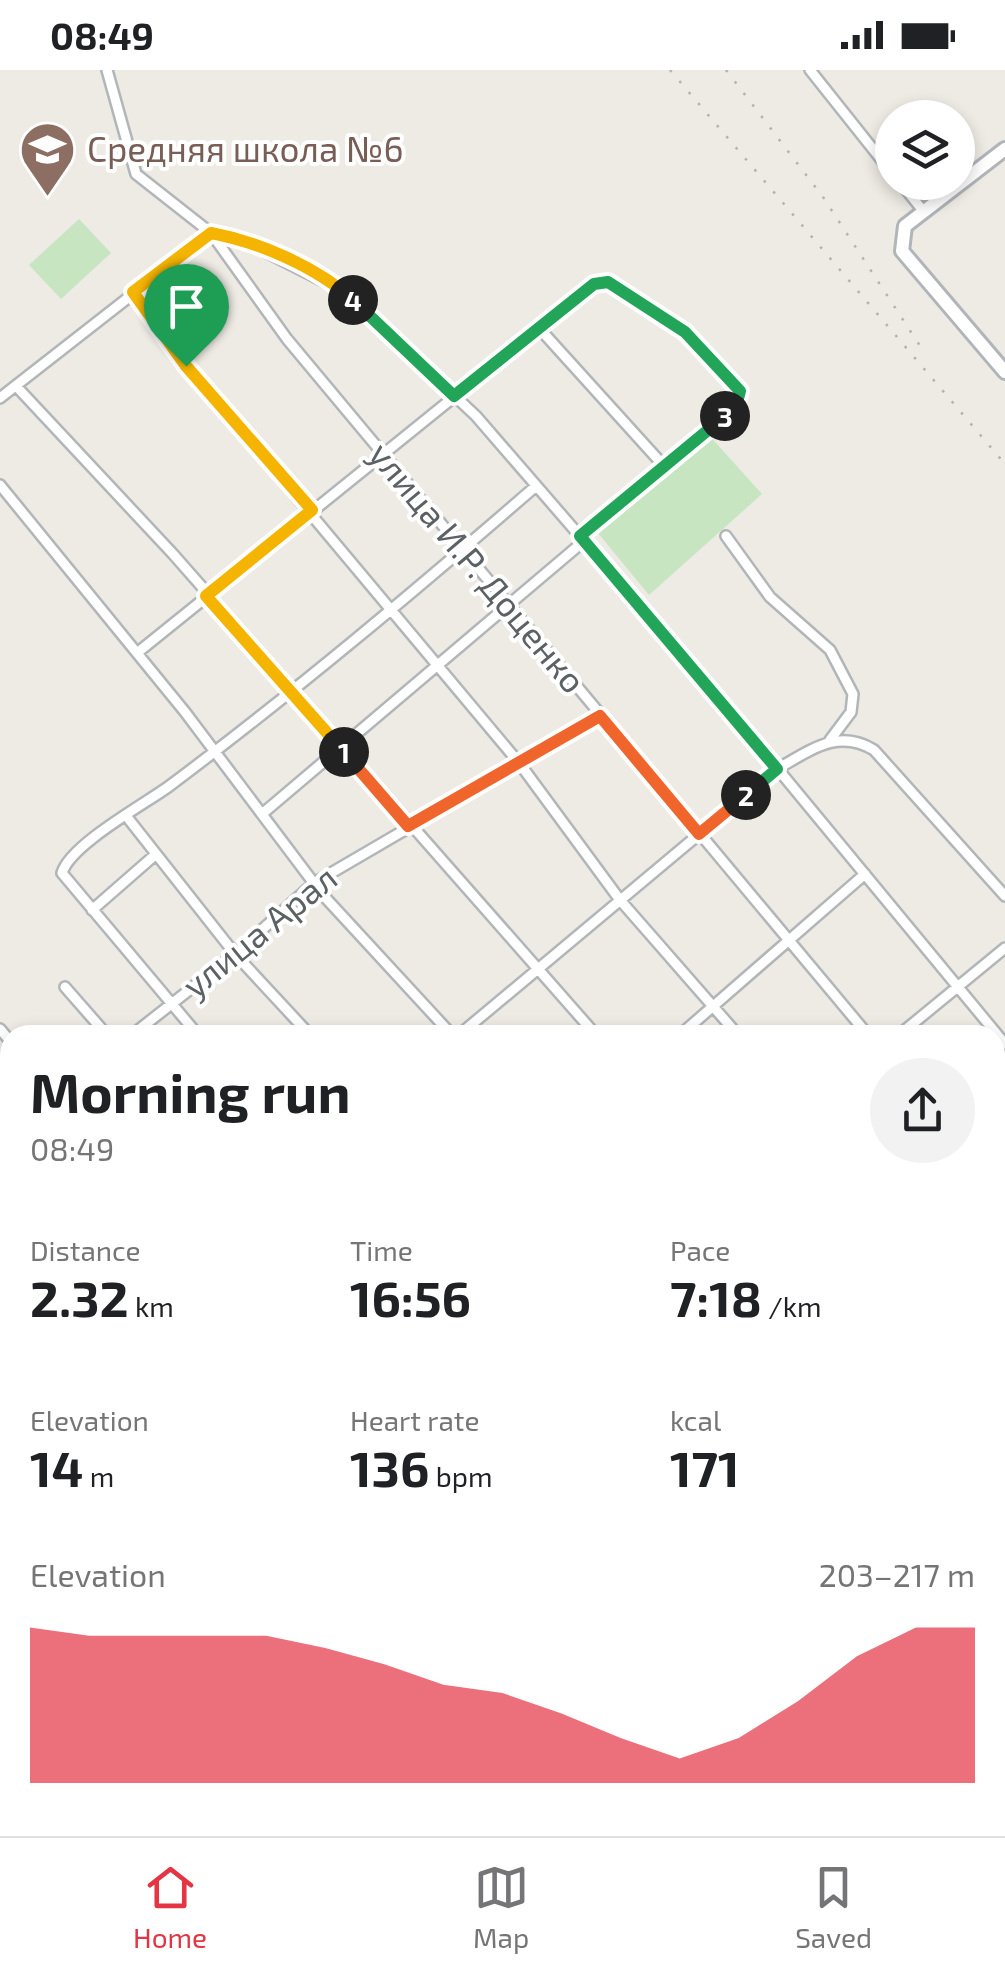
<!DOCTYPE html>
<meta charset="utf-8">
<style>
body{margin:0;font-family:"Exo 2",sans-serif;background:#f2f2f2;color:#202124;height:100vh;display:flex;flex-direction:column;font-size:38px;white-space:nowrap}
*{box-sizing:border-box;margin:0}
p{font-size:32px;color:#757577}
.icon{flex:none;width:55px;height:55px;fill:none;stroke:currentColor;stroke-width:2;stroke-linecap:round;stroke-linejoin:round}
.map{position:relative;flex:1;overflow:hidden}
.sheet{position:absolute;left:0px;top:955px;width:1005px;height:812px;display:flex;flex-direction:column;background:#fff;border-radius:30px 30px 0 0;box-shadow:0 5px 15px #0003}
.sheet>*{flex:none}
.fabs{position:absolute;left:875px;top:30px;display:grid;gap:20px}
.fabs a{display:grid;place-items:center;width:100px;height:100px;border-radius:50%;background:#fff;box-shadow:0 5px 15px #0003;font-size:50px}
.pin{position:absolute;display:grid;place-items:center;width:85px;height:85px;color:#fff;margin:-102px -42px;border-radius:50% 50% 50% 0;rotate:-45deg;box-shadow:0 0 10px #0007}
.pin .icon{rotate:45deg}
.km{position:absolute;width:50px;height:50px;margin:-25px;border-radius:50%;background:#222;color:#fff;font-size:28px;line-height:50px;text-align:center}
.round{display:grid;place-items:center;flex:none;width:105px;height:105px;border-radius:52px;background:#f2f2f2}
.overview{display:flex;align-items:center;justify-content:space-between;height:170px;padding:0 30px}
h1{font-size:55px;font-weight:700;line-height:75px}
.stats{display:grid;grid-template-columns:repeat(3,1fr);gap:15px;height:170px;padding:10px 30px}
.stats div{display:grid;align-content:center}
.stats b{font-size:50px;font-weight:700}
.stats small{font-size:28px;font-weight:400}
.stats p{font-size:28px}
.chart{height:280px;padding:20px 30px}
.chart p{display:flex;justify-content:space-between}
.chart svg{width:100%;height:180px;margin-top:10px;fill:#e33544;opacity:.7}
.status{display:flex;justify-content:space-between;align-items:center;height:70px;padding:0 50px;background:#fff;direction:ltr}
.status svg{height:28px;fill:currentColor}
.menu{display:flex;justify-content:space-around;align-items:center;height:140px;border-top:2px solid #e0e0e0;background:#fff;font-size:28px;color:#757577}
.menu a{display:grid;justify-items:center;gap:5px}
.menu .on{color:#e33544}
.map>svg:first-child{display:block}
.green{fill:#c7e5c1}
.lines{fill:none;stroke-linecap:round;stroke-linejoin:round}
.street-casing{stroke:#b2b6b9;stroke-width:14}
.secondary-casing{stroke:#b1b5b9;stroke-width:18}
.street{stroke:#fff;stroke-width:9}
.secondary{stroke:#fff;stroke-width:12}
.rail{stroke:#b1b2b2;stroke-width:2.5;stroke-dasharray:2.5 12;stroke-linecap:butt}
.split-1-casing{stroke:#fff;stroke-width:20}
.split-2-casing{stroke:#fff;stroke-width:20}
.split-3-casing{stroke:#fff;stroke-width:20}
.split-4-casing{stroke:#fff;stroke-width:20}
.split-5-casing{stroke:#fff;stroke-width:20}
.split-1{stroke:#f5b400;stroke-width:12}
.split-2{stroke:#f0652b;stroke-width:12}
.split-3{stroke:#22a559;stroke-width:12}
.split-4{stroke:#22a559;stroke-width:12}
.split-5{stroke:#f5b400;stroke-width:12}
.labels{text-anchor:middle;stroke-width:8;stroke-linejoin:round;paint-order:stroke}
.education-label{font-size:35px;fill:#785e54;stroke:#fff;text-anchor:start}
.street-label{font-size:35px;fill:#5c6164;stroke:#fff}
</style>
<div class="status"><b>08:49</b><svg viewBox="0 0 49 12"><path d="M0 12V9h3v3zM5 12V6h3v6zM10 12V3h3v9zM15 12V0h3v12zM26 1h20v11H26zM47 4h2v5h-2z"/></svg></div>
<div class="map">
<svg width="1005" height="1766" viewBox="0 0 1005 1766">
<rect width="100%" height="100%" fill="#eeeae4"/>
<path class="green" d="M 79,149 L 111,183 L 61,229 L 29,195 Z
M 707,363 L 762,424 L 649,525 L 593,457 Z
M 640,1758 L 818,1758 L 817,1766 L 638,1766 Z"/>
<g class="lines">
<defs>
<path id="street" d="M 107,0 L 136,104 L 211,163 L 287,269 L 868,965
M 810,0 L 892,103
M 900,112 L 924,142
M 133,222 L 186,295 L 520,694 L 620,830 L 738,965
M 539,258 L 663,395
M 16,316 L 173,484 L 596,965
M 0,328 L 211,163 L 238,168 L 343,221 L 476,346 L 701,606 L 1005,974
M 0,415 L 185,642 L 322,824 L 452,965
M 726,466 L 770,527 L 830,580 L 853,624 L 851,642 L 830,670
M 137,583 L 594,214 L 609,212 L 685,261 L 740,321 L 735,339 L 707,357 L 580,466
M 262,744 L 584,471
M 127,747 L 235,884 L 310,965
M 92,840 L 155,785
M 65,917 L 107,965
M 0,959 L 10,971
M 132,965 L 235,884 L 314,813 L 600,646
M 198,965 L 62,803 C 70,775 143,735 168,717 C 295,622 416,520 536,416
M 459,965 L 777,699 C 811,680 838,658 874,680 L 1005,826
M 680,965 L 865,804
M 899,965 L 1005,878
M 0,1065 L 10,1058
M 995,1065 L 1005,1056
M 0,1096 L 10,1109
M 995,1230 L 1005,1222
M 995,1257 L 1005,1268
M 995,1382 L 1005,1395
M 995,1538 L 1005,1553
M 995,1722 L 1005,1736
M 521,1758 L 528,1766
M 902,1758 L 908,1766
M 633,1766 L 633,1758"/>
<path id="secondary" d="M 1005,79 L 905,156 L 902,181 L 1005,302"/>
</defs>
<use href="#street" class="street-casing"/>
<use href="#secondary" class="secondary-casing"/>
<use href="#street" class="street"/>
<use href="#secondary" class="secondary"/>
<path class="rail" d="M 670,0 L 1005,394
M 726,0 L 823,127 L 922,279"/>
</g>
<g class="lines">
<defs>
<path id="split-1" d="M 186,296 L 312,440 L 206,526 L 344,682"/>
<path id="split-2" d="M 344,682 L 408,756 L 600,646 L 699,764 L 746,725"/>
<path id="split-3" d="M 725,346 L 580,466 L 777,699 L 746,725"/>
<path id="split-4" d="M 353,230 L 454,326 L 594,214 L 608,212 L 685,262 L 740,321 L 735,340 L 725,346"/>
<path id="split-5" d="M 186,296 L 133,222 L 211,163 C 259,172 317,197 353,230"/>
</defs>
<use href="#split-1" class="split-1-casing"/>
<use href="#split-2" class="split-2-casing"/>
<use href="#split-3" class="split-3-casing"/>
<use href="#split-4" class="split-4-casing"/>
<use href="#split-5" class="split-5-casing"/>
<use href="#split-1" class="split-1"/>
<use href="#split-2" class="split-2"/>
<use href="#split-3" class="split-3"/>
<use href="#split-4" class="split-4"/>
<use href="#split-5" class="split-5"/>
</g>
<defs>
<symbol id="school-pin" viewBox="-11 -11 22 30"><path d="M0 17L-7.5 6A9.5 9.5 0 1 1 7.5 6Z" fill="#8d6e63" stroke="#fff"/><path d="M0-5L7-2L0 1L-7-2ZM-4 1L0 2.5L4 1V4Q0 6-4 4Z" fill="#fff"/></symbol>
</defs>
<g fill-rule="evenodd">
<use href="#school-pin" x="16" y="48" width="63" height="86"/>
</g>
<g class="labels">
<g class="education-label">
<text x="87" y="92">Средняя школа №6</text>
</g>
<g class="street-label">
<text transform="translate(477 498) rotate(50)" y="12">улица И.Р. Доценко</text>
<text transform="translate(260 862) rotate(-39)" y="12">улица Арал</text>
</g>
</g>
</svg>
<div class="fabs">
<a><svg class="icon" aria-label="layers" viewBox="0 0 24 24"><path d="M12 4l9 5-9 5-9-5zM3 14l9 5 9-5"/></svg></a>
</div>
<div class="pin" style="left:186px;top:296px;background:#1e9e55"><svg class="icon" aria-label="arrive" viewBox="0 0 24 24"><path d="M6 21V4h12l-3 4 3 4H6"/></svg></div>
<b class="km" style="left:344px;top:682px">1</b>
<b class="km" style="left:746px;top:725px">2</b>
<b class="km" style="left:725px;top:346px">3</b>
<b class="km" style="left:353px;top:230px">4</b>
<section class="sheet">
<div class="overview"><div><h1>Morning run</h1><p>08:49</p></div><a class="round"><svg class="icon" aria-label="share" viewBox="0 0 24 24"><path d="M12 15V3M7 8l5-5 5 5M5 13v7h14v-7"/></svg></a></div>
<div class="stats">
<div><p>Distance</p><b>2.32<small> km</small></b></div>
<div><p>Time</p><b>16:56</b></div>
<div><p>Pace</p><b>7:18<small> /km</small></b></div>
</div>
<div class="stats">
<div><p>Elevation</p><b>14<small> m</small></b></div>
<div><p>Heart rate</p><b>136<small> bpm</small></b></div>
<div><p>kcal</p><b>171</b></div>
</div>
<div class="chart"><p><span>Elevation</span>203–217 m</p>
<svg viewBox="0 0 160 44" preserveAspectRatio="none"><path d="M0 44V6L10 8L20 8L30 8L40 8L50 11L60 15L70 20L80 22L90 27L100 33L110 38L120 33L130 24L140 13L150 6L160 6V44z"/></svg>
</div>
</section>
</div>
<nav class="menu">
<a class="on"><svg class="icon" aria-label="home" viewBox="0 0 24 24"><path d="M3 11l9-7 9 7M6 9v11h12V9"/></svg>Home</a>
<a><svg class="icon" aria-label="map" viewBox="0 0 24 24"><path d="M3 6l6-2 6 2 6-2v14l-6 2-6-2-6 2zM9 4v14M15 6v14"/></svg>Map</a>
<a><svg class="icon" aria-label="saved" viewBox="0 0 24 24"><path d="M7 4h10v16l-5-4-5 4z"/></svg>Saved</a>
</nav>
